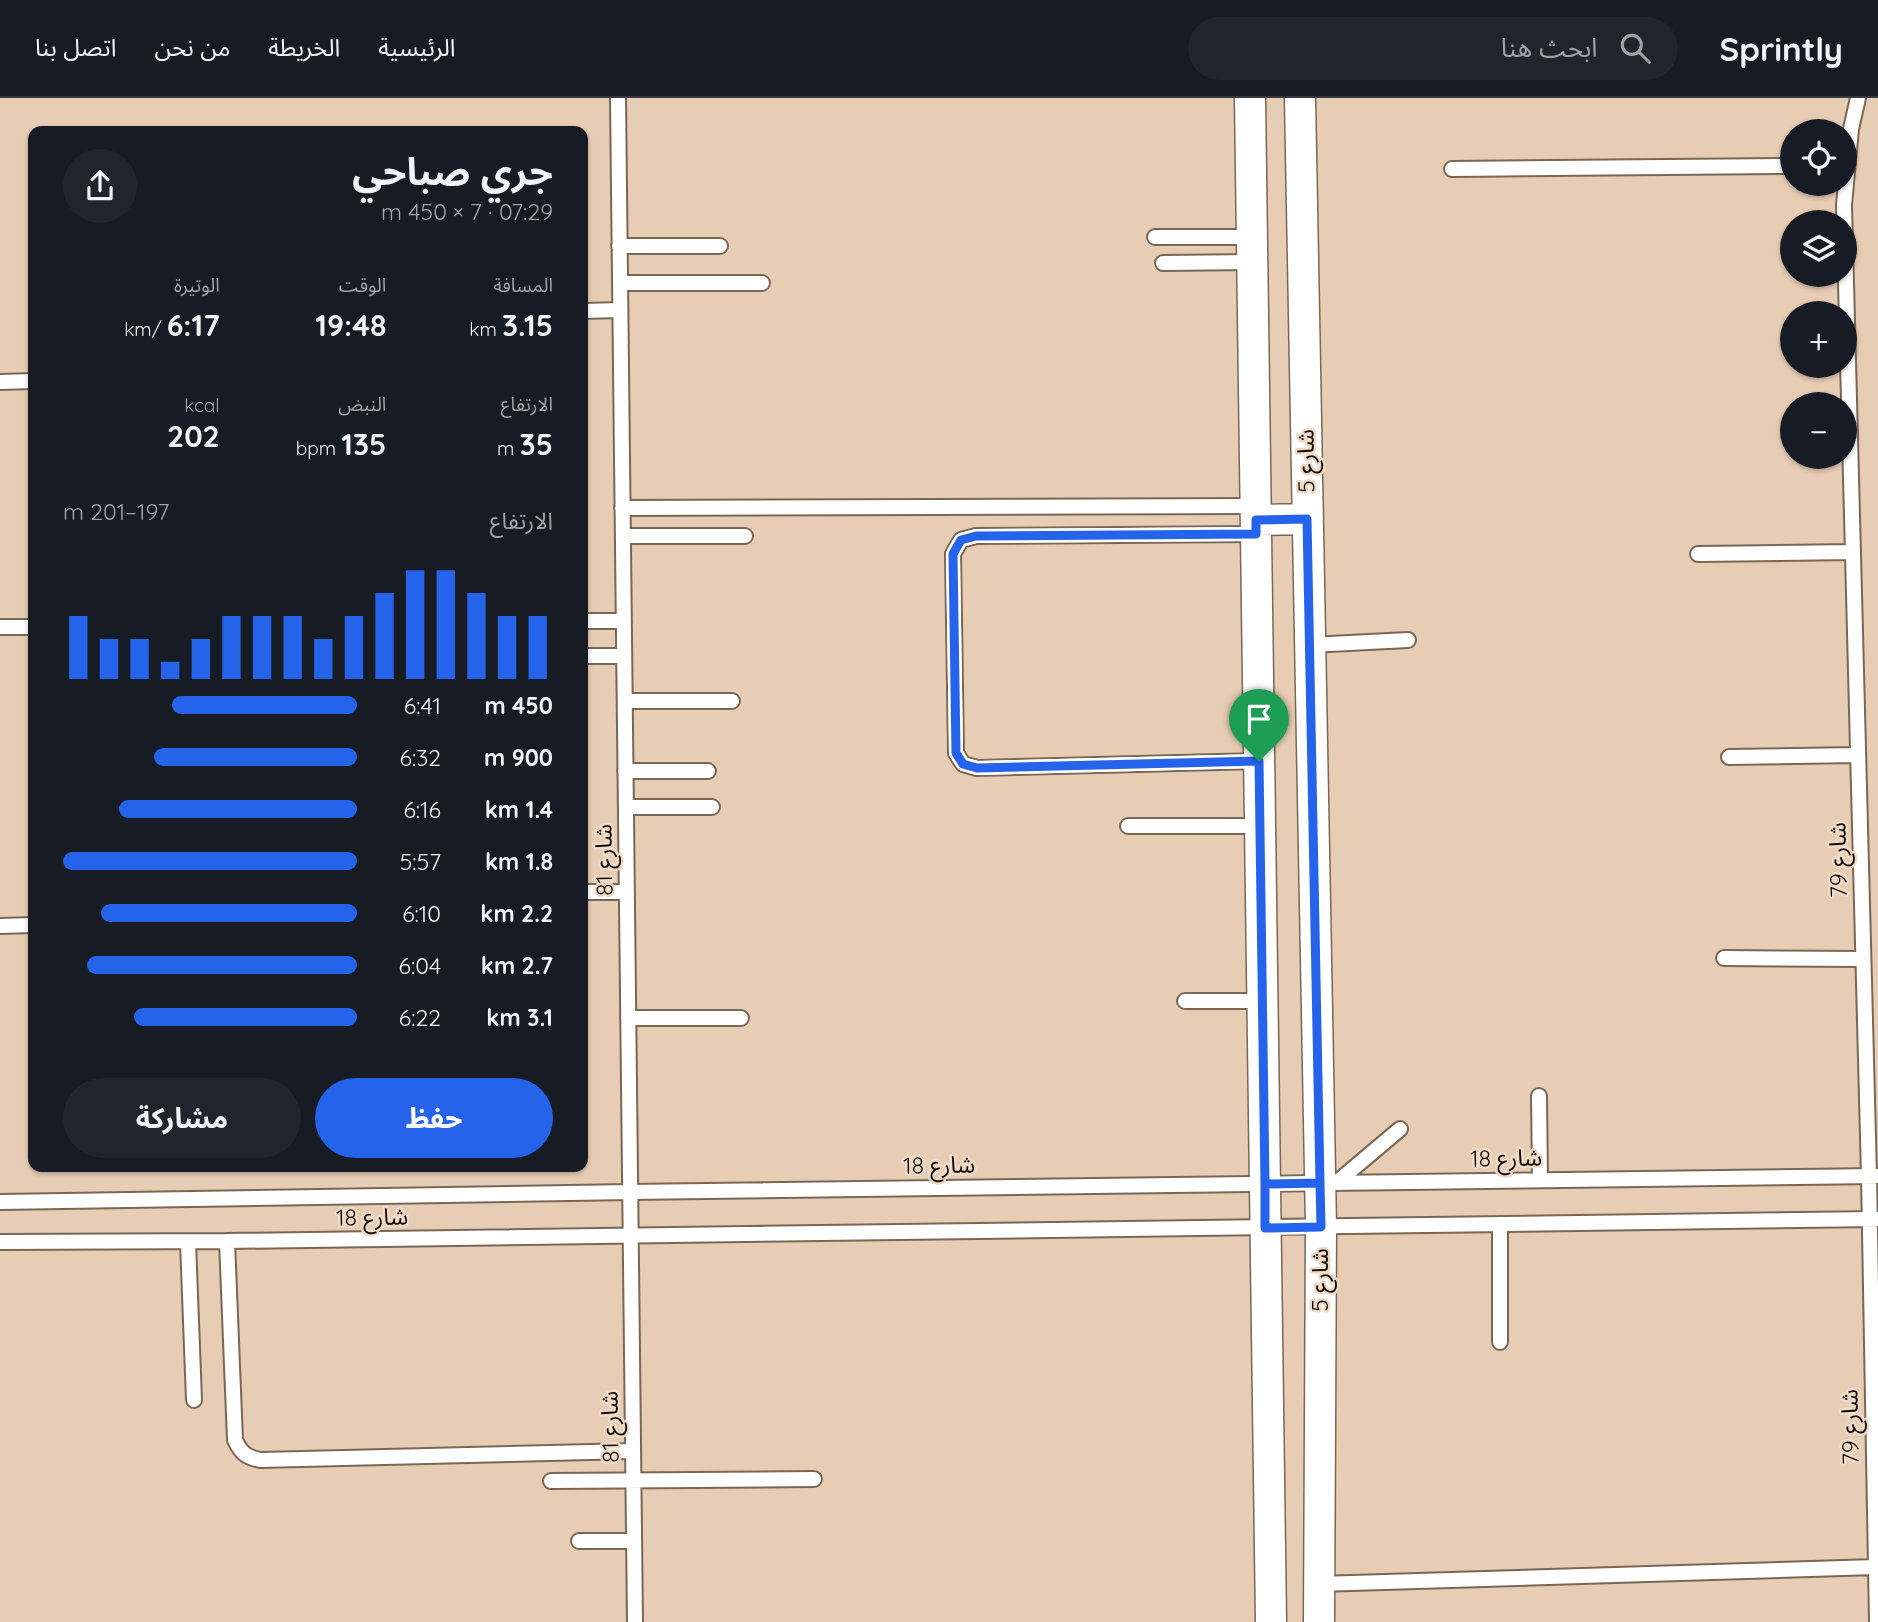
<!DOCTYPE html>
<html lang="ar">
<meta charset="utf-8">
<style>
body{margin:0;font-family:Quicksand,"Noto Sans Arabic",sans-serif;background:#20242c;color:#f1f3f6;direction:rtl;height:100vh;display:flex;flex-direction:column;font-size:26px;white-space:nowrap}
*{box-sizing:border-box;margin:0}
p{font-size:23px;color:#9ea1a6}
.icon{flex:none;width:38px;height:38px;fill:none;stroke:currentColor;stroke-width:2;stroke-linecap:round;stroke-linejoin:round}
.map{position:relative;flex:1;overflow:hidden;direction:ltr}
.details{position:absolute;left:28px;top:28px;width:560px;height:1046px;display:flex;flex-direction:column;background:#171b24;border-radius:14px;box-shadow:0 2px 5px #0004;direction:rtl}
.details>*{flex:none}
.tools{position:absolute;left:1780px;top:21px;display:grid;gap:14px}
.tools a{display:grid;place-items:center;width:77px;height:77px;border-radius:50%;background:#171b24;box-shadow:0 2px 5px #0004;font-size:35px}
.pin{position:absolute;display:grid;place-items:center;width:60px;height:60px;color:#fff;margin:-72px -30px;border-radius:50% 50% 50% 0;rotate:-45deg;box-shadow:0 0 7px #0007}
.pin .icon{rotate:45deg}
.round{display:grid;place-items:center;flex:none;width:74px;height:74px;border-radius:37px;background:#20242c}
.head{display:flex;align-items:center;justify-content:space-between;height:119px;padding:0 35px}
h1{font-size:38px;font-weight:700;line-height:52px}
.figures{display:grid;grid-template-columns:repeat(3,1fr);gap:10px;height:119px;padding:7px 35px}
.figures div{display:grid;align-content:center}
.figures b{font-size:30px;font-weight:700}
.figures small{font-size:19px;font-weight:400}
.figures p{font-size:19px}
.chart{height:196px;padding:14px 35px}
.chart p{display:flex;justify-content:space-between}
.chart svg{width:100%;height:126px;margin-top:7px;stroke:#2563eb;stroke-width:6}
.primary-button{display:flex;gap:14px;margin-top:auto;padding:14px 35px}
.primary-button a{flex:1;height:80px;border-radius:42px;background:#2563eb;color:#fff;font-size:28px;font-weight:700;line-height:80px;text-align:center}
.primary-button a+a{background:#20242c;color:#f1f3f6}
ul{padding:0 35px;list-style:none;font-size:23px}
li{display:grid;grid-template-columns:112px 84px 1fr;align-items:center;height:52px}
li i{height:18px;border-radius:9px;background:#2563eb}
header{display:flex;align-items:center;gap:42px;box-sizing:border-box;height:98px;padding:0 35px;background:#171b24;border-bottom:2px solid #363941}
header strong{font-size:33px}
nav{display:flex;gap:38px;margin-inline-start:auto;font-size:24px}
.search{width:490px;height:63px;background:#20242c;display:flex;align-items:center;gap:18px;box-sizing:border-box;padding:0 24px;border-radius:38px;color:#9ea1a6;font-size:26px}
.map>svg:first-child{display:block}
.built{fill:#e8cdb5;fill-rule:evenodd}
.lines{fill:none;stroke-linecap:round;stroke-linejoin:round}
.service-casing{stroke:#796756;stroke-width:18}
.minor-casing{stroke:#796756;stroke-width:33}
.service{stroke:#fff;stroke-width:14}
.minor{stroke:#fff;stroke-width:30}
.route-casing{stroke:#fff;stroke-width:14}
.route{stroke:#2563eb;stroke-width:9}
.labels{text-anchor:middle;stroke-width:5;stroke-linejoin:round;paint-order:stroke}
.street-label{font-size:23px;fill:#120b05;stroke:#f0dbc8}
</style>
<header>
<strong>Sprintly</strong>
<div class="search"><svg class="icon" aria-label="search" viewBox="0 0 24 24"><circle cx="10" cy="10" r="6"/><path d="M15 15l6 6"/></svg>ابحث هنا</div>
<nav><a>الرئيسية</a><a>الخريطة</a><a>من نحن</a><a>اتصل بنا</a></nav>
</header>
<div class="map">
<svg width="1878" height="1524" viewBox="0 0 1878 1524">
<rect width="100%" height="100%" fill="#f0dbc8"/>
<path class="built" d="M 0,0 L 1878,0 L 1878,1524 L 0,1524 ZM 33,33 L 583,33 L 583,1069 L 33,1069 ZM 1792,33 L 1844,33 L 1844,86 L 1792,86 ZM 1792,124 L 1844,124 L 1844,177 L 1792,177 ZM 1792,215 L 1844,215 L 1844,268 L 1792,268 ZM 1792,306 L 1844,306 L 1844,359 L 1792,359 Z"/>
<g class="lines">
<defs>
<path id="service" d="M 618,0 L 635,1524
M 1858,0 L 1851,31 L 1844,107 L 1869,1078 L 1877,1524
M 1452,71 L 1792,68
M 1155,139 L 1252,139
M 619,148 L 720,148
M 1163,165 L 1252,164
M 620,185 L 762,185
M 583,213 L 620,212
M 0,284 L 33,283
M 622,410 L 1256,408
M 1256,436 L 976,438 L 961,442 L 953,456 L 956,655 L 963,666 L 977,670 L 1259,663
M 623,438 L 745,438
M 1698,456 L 1853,454
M 583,523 L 624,523
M 0,529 L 33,529
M 1310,547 L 1408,542
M 583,558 L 624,558
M 625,603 L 732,603
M 1729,659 L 1858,657
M 625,673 L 708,673
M 626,709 L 712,709
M 1128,728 L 1260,728
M 583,794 L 627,794
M 0,828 L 33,827
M 1724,860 L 1863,861
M 1185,903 L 1262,903
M 628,920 L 741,920
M 1539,998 L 1540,1082
M 1336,1085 L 1400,1031
M 0,1104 L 630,1094 L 1878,1078
M 1500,1126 L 1500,1244
M 227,1143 L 235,1342 C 241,1355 246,1359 260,1362 L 633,1353
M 0,1144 L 227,1143 L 1878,1121
M 188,1144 L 194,1302
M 551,1383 L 814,1381
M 579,1443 L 634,1443
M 1318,1486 L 1876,1469"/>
<path id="minor" d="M 1250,0 L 1271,1524
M 1300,0 L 1321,1129 L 1319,1524
M 1256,422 L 1307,421"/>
</defs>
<use href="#service" class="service-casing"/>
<use href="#minor" class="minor-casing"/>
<use href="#service" class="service"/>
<use href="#minor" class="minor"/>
</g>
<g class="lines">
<defs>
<path id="route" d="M 1259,663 L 977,670 L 963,666 L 956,655 L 953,456 L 961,442 L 976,438 L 1256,436 L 1256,422 L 1307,421 L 1320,1085 L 1265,1086 L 1265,1130 L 1321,1129 L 1320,1085 L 1265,1086 L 1259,663"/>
</defs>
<use href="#route" class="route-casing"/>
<use href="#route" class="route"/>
</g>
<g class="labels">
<g class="street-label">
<text transform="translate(1306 363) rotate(-91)" y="8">شارع 5</text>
<text transform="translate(604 762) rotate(-91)" y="8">شارع 81</text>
<text transform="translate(1838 762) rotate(-91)" y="8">شارع 79</text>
<text transform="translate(1506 1060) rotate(-1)" y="8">شارع 18</text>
<text transform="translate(939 1067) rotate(-1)" y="8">شارع 18</text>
<text transform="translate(372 1119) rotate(-1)" y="8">شارع 18</text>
<text transform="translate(1320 1182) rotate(-90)" y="8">شارع 5</text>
<text transform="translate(610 1329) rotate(-91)" y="8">شارع 81</text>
<text transform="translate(1850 1329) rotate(-91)" y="8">شارع 79</text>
</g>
</g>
</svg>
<div class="tools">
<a><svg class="icon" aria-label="locate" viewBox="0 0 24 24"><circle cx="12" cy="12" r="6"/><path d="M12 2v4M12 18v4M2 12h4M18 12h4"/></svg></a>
<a><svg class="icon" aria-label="layers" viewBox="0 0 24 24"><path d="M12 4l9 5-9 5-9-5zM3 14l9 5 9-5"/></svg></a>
<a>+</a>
<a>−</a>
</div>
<div class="pin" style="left:1259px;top:663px;background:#1e9e55"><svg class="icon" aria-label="arrive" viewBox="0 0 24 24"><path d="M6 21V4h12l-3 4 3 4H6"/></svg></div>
<section class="details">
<div class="head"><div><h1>جري صباحي</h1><p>07:29 · 7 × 450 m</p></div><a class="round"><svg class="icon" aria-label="share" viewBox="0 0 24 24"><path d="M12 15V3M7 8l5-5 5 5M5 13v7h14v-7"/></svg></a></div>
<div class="figures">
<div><p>المسافة</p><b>3.15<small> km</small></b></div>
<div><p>الوقت</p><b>19:48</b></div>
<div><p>الوتيرة</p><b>6:17<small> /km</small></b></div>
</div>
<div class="figures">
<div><p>الارتفاع</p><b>35<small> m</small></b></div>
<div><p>النبض</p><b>135<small> bpm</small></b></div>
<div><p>kcal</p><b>202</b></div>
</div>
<div class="chart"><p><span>الارتفاع</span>197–201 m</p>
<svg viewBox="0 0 160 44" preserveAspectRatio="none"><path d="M5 44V22M15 44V30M25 44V30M35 44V38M45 44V30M55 44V22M65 44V22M75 44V22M85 44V30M95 44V22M105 44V14M115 44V6M125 44V6M135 44V14M145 44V22M155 44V22"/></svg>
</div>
<ul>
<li><b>450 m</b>6:41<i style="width:63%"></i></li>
<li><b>900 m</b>6:32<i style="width:69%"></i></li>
<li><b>1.4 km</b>6:16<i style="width:81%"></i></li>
<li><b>1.8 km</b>5:57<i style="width:100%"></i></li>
<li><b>2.2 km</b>6:10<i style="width:87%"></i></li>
<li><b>2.7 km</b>6:04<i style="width:92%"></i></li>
<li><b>3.1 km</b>6:22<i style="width:76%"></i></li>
</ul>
<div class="primary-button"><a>حفظ</a><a>مشاركة</a></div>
</section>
</div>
